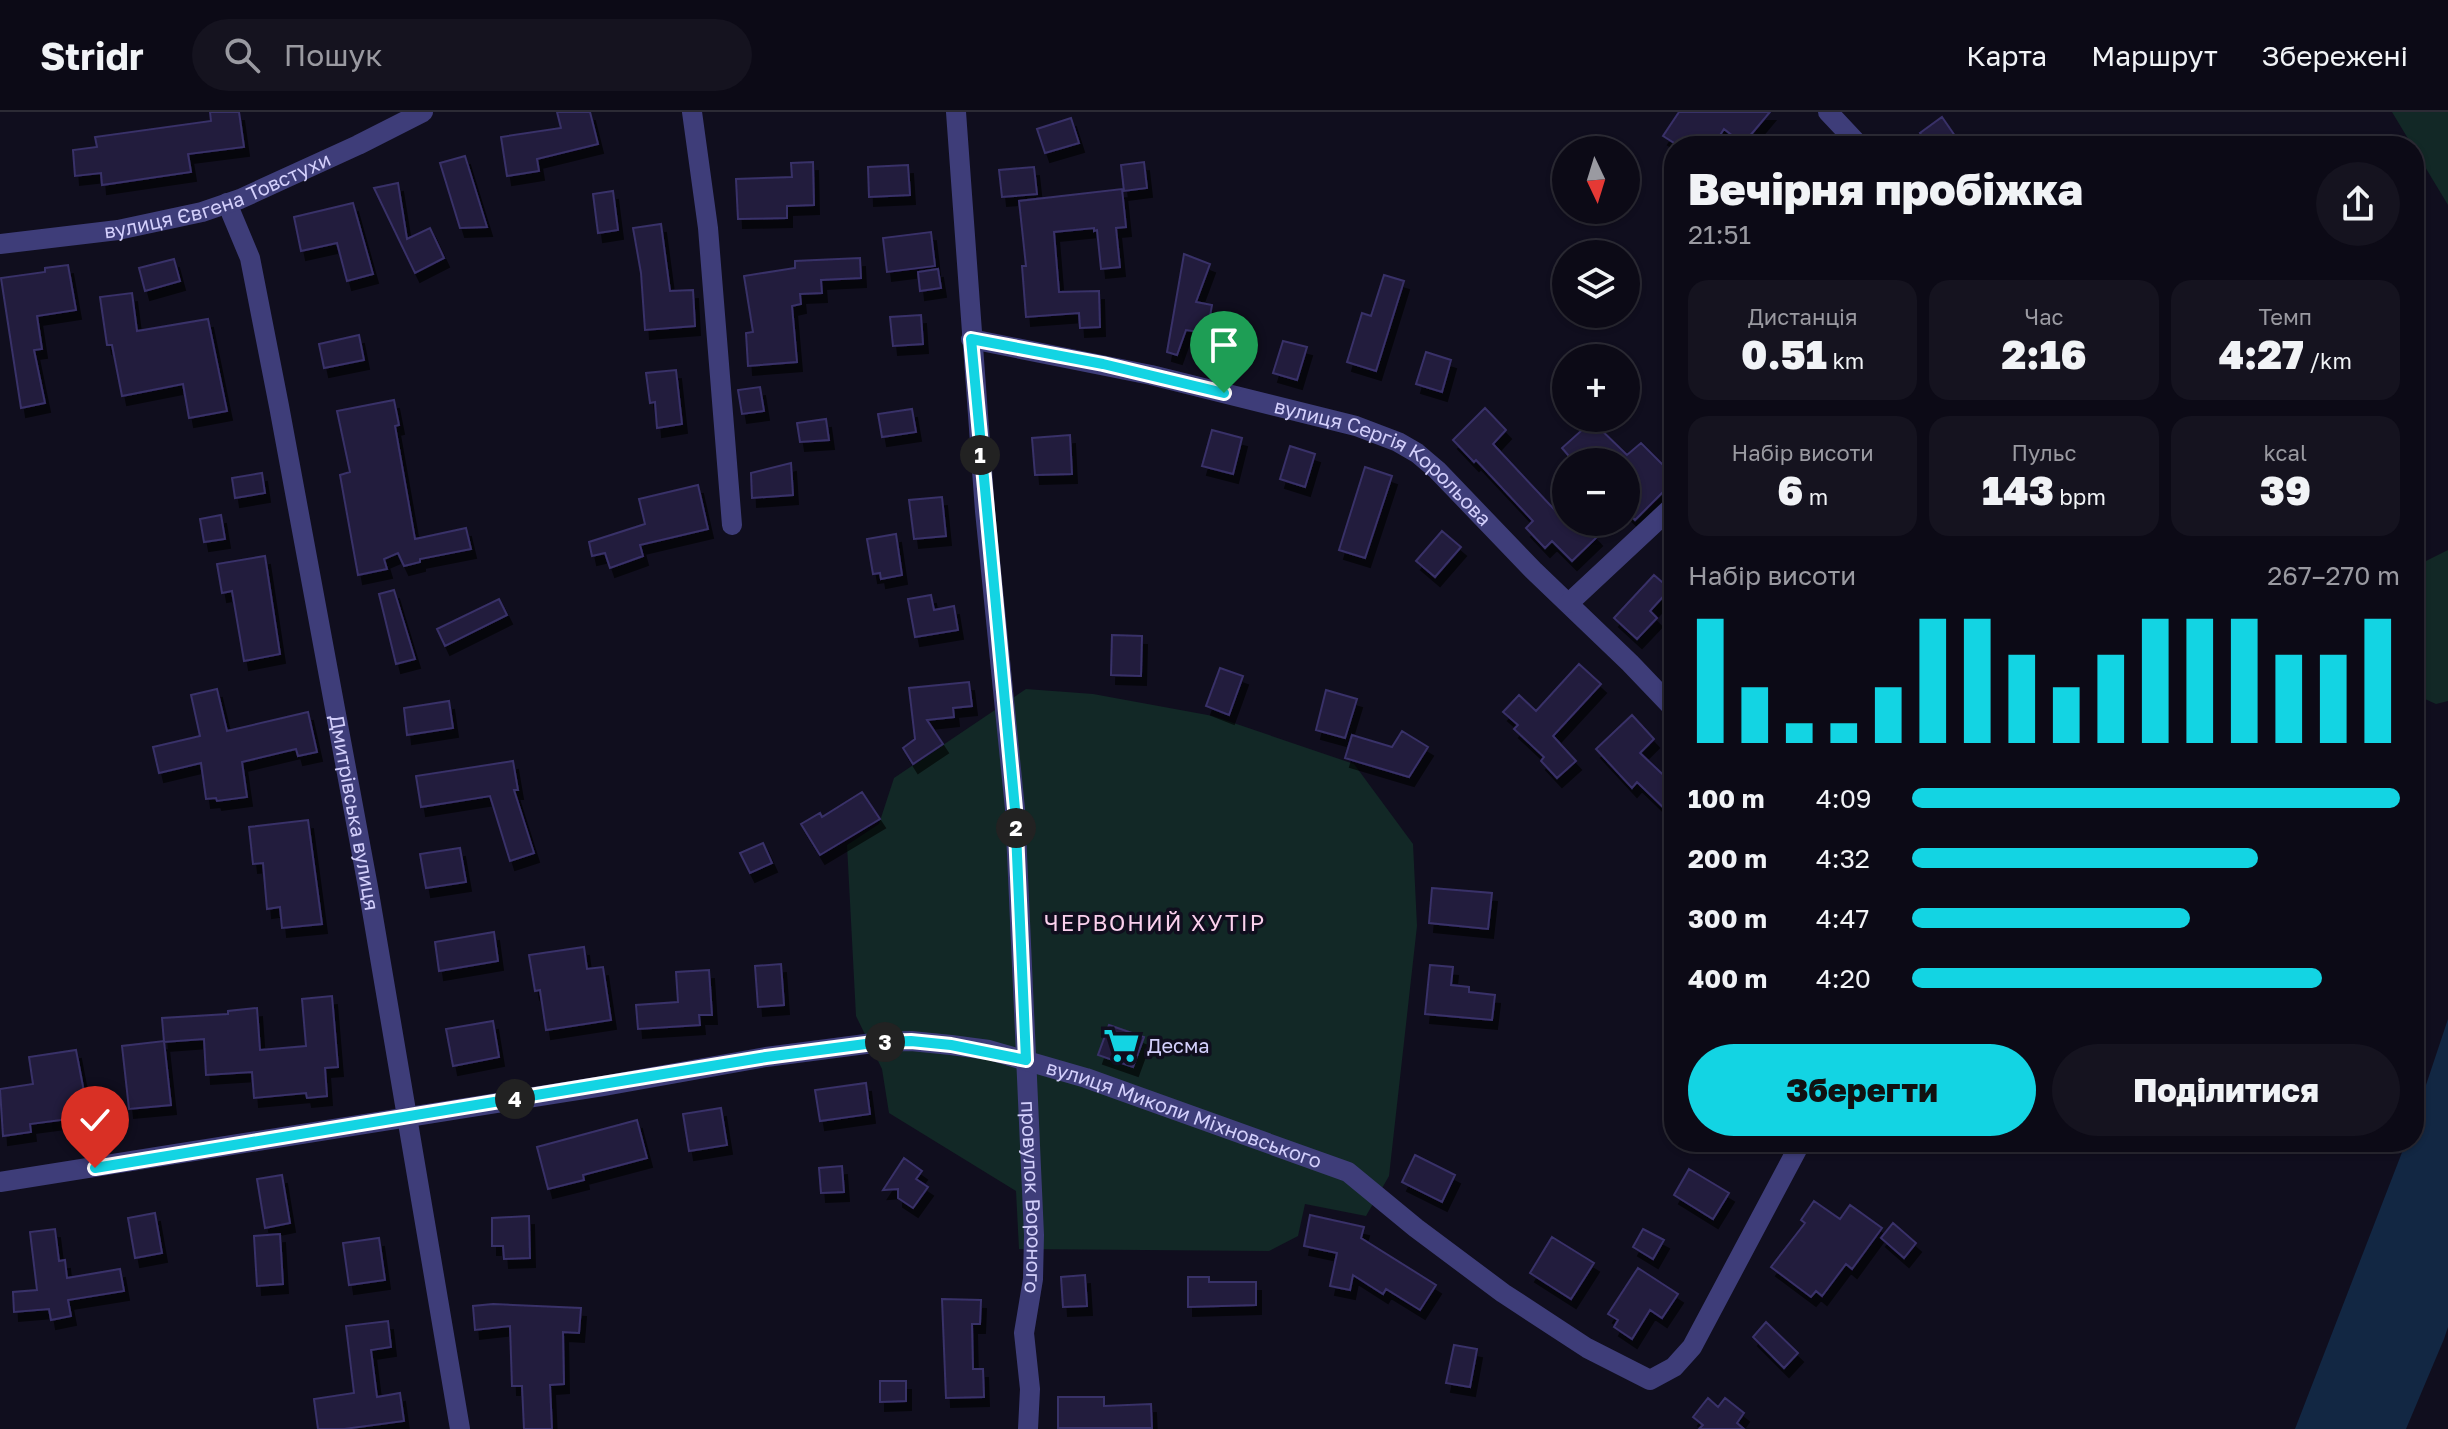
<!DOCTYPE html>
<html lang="uk">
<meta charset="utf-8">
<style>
body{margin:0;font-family:"Golos Text",sans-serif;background:#15131f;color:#f1f3f6;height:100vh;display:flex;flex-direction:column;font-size:30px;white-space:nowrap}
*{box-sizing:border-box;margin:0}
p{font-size:26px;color:#9a9aa1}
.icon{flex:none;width:44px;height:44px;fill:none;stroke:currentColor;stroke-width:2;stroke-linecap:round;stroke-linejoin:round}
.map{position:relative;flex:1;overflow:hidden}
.side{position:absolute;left:1664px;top:24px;width:760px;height:1016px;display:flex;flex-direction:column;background:#0c0a16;border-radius:32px;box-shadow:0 2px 6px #0004,0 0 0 2px #2c2b35}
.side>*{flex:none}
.needle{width:52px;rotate:176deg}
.controls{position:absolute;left:1552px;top:24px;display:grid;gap:16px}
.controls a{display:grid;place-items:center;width:88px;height:88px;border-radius:50%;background:#0c0a16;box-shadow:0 2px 6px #0004,0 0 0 2px #2c2b35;font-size:40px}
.pin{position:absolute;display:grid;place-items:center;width:68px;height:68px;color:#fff;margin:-82px -34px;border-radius:50% 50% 50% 0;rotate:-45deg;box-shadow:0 0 8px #0007}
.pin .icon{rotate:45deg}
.km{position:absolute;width:40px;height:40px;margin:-20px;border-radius:50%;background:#222;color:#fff;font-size:22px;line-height:40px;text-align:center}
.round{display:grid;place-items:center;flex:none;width:84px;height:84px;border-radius:42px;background:#15131f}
.head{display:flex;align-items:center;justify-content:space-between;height:136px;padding:0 24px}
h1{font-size:44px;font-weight:800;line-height:60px}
.figures{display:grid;grid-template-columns:repeat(3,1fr);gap:12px;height:136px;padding:8px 24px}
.figures div{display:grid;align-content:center;border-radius:20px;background:#15131f;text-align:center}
.figures b{font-size:40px;font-weight:800}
.figures small{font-size:22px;font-weight:400}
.figures p{font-size:22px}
.chart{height:224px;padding:16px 24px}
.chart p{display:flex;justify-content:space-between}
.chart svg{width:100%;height:144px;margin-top:8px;stroke:#13d4e3;stroke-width:6}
.action{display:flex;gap:16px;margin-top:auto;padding:16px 24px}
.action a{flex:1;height:92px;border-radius:48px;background:#13d4e3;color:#111;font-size:32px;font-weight:800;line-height:92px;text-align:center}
.action a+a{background:#15131f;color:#f1f3f6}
ul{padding:0 24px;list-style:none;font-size:26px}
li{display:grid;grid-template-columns:128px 96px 1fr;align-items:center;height:60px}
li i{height:20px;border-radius:10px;background:#13d4e3}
header{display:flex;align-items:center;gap:48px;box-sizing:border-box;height:112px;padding:0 40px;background:#0c0a16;border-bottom:2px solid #2c2b35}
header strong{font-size:38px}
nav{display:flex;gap:44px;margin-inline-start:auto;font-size:28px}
.search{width:560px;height:72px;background:#15131f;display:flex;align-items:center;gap:20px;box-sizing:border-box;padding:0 28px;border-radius:44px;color:#9a9aa1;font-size:30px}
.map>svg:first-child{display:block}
.green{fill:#122826}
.water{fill:#122743}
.building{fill:#221c3e;stroke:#393068;stroke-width:2;filter:url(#shadow)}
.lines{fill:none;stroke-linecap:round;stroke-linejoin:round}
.street{stroke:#3e3d79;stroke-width:20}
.route-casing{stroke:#fff;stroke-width:16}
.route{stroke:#13d4e3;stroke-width:10}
.labels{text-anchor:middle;stroke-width:7;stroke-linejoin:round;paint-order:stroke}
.street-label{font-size:20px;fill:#d3cffb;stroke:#100e1e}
.poi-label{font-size:20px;fill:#d3cffb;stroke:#100e1e;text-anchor:start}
.neighbourhood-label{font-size:22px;letter-spacing:2px;fill:#fbd1ed;stroke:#100e1e}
</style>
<header>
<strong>Stridr</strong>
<div class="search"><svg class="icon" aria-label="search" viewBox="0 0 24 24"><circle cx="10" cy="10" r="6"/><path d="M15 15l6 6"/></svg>Пошук</div>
<nav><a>Карта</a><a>Маршрут</a><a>Збережені</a></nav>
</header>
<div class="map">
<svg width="2448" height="1317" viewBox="0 0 2448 1317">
<defs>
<filter id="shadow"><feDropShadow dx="5" dy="9" stdDeviation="0" flood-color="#0009"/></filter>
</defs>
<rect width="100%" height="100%" fill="#100e1e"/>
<path class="green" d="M 2392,0 L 2448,0 L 2448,93 Z
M 2448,438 L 2448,589 L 2436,592 L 2414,582 L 2414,455 Z
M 1026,577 L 1093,582 L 1213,604 L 1354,652 L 1413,732 L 1417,814 L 1389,1064 L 1366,1104 L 1305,1092 L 1298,1124 L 1269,1139 L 1019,1137 L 1016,1079 L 889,1001 L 882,957 L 856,904 L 847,733 L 879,712 L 894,666 Z"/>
<path class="water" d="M 2448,907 L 2448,1215 L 2444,1227 L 2406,1317 L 2295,1317 L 2406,1030 L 2414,1030 L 2414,1009 Z"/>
<path class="building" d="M 210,0 L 239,0 L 244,35 L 188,42 L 191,60 L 102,73 L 101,61 L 75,64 L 73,38 L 97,35 L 95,25 L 211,9 Z
M 557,0 L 590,0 L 598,32 L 537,47 L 539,59 L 507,64 L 501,25 L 561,16 Z
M 1679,0 L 1770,0 L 1743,32 L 1724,17 L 1713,34 L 1679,34 L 1663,24 Z
M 1942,5 L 1962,34 L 1929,34 L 1920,21 Z
M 1071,6 L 1079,31 L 1045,41 L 1037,17 Z
M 465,44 L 487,115 L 460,116 L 440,51 Z
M 813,50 L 814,93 L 787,94 L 787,106 L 738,107 L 736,67 L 792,65 L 791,51 Z
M 1144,50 L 1147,76 L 1124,79 L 1121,53 Z
M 908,53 L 910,83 L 869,85 L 868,55 Z
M 1034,55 L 1037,82 L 1002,85 L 999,58 Z
M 398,71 L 407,127 L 430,116 L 444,146 L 415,161 L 374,76 Z
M 1122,77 L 1126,115 L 1116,116 L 1120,155 L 1101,157 L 1097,118 L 1094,119 L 1094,116 L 1054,120 L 1059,180 L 1099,179 L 1100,215 L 1080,216 L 1079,201 L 1026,205 L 1022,154 L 1026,154 L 1019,89 Z
M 613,79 L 618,118 L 598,121 L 593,82 Z
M 353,91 L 373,162 L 347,169 L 337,131 L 301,139 L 294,105 Z
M 661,112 L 670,179 L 693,178 L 695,214 L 645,218 L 641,161 L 633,116 Z
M 931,120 L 935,154 L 887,160 L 883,126 Z
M 1184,142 L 1210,152 L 1196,190 L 1212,193 L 1207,221 L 1186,218 L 1177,243 L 1167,240 Z
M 860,146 L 861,166 L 821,168 L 822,181 L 800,182 L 801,192 L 792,194 L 797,250 L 748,254 L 746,221 L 753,220 L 744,164 L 795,156 L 795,149 Z
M 174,147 L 180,169 L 145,179 L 139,156 Z
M 68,153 L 76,198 L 37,204 L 42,237 L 34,238 L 45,291 L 21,296 L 1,166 L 45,160 L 45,156 Z
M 938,157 L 941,176 L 920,179 L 918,160 Z
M 1384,163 L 1404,169 L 1376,259 L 1347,250 L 1362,201 L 1371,204 Z
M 132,181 L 137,219 L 208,207 L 227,299 L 189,306 L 183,272 L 122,284 L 112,233 L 107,233 L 100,185 Z
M 921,203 L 923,232 L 893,234 L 890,205 Z
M 359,223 L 364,248 L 324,256 L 319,232 Z
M 1283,229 L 1307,235 L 1297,268 L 1273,261 Z
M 1426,240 L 1451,248 L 1442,280 L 1416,272 Z
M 676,258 L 682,312 L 657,316 L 655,290 L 650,291 L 646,261 Z
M 760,275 L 764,299 L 742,302 L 738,278 Z
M 394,288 L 399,313 L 395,314 L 415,427 L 466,416 L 471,437 L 420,447 L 420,450 L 404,454 L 398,441 L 384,447 L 387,457 L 358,463 L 340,363 L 350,360 L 337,299 Z
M 1485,296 L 1506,318 L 1493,332 L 1566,410 L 1583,410 L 1597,425 L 1572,449 L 1552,429 L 1545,436 L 1526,416 L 1533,409 L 1476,348 L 1474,350 L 1453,328 Z
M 912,297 L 916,320 L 882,325 L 878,302 Z
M 826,307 L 829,328 L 800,330 L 797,311 Z
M 1592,309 L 1627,343 L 1641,331 L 1674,364 L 1674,369 L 1635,408 L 1626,399 L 1626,350 L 1574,350 L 1562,336 Z
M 1212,318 L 1242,326 L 1233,362 L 1202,354 Z
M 1070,323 L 1072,362 L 1035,363 L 1032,326 Z
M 1290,334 L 1315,342 L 1305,375 L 1280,367 Z
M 791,351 L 793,383 L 752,386 L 751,361 Z
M 1365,355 L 1392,364 L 1365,446 L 1339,438 Z
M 262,361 L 265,381 L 235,386 L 232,366 Z
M 698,373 L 708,417 L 640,433 L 643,444 L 610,456 L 605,441 L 592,444 L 589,430 L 645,412 L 639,387 Z
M 942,385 L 946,424 L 914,427 L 909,388 Z
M 221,403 L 225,427 L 204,430 L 200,407 Z
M 1442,419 L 1461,435 L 1435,465 L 1416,449 Z
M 896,422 L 902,463 L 881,467 L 880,461 L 873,462 L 867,427 Z
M 265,444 L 280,542 L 244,549 L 232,479 L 222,481 L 217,452 Z
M 1654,463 L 1670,477 L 1650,499 L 1657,506 L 1637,527 L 1614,506 Z
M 394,478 L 415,547 L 396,552 L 379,482 Z
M 931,483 L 934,498 L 954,494 L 958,518 L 915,525 L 908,487 Z
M 499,487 L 507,503 L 445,534 L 437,517 Z
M 1112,523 L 1142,524 L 1141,564 L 1111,563 Z
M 1579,552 L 1601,572 L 1553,624 L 1576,649 L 1557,666 L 1541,649 L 1544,645 L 1514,617 L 1518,613 L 1503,600 L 1519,583 L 1536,599 Z
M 1220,556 L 1243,564 L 1229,603 L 1206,594 Z
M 969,570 L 972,594 L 953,596 L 954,605 L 927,608 L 943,632 L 913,652 L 903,636 L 915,627 L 909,576 Z
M 217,577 L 227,619 L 308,600 L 317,640 L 298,644 L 296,637 L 242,650 L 247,685 L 217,689 L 216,686 L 206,687 L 201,651 L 159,661 L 153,635 L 200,624 L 191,583 Z
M 1326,578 L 1357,587 L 1345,626 L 1316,618 Z
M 449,589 L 453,616 L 407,623 L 404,596 Z
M 1632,603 L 1654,627 L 1640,641 L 1674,673 L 1674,706 L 1637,670 L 1632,676 L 1596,637 Z
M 1402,619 L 1428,635 L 1409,665 L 1345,646 L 1352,623 L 1392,635 Z
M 513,649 L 518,678 L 514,678 L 534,741 L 510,749 L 490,684 L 421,695 L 416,664 Z
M 862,680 L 880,707 L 820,743 L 801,712 L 820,701 L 822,705 Z
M 308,708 L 322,812 L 282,816 L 280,795 L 267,797 L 263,751 L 253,752 L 249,715 Z
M 763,731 L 772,751 L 750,761 L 740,741 Z
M 460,736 L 466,770 L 426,776 L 420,742 Z
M 1432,776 L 1492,781 L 1488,817 L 1429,811 Z
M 494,820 L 498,849 L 439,859 L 435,830 Z
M 584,835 L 587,857 L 603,855 L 611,908 L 546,918 L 540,878 L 535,879 L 529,843 Z
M 781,852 L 784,893 L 758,895 L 755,854 Z
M 1430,853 L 1453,855 L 1451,873 L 1469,875 L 1469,880 L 1495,883 L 1492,908 L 1425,902 Z
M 709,858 L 712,903 L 699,903 L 700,913 L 638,917 L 636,893 L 678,890 L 676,860 Z
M 332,884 L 338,955 L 325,956 L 327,984 L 307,986 L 306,981 L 254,986 L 252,960 L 206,963 L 204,927 L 164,930 L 162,906 L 228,902 L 228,899 L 257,896 L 260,938 L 306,934 L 302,887 Z
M 493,909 L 499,945 L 453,954 L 446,917 Z
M 1109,913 L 1144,925 L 1133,955 L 1098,943 Z
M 164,929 L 171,993 L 129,997 L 122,934 Z
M 76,938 L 90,1011 L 70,1014 L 68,1007 L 30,1012 L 31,1020 L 3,1024 L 0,977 L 33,972 L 29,945 Z
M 866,971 L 870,1002 L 820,1009 L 815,978 Z
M 721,996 L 727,1033 L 689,1039 L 683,1002 Z
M 637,1008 L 647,1046 L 583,1063 L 584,1068 L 548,1077 L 537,1035 Z
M 1415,1043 L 1455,1063 L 1442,1090 L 1402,1070 Z
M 904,1046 L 922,1059 L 916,1067 L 928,1075 L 913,1096 L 898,1086 L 898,1077 L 883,1078 Z
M 842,1054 L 844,1080 L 821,1081 L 819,1056 Z
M 1689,1057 L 1729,1081 L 1713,1107 L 1674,1083 Z
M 282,1063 L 290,1111 L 265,1116 L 257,1067 Z
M 1814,1089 L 1840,1107 L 1850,1093 L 1882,1116 L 1852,1157 L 1846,1152 L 1822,1184 L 1816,1179 L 1811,1185 L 1771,1155 L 1805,1111 L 1801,1108 Z
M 155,1101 L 162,1141 L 135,1146 L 128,1106 Z
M 1310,1103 L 1364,1115 L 1361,1126 L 1436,1173 L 1420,1198 L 1386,1177 L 1383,1182 L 1353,1163 L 1350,1178 L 1330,1174 L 1337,1141 L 1304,1134 Z
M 529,1104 L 530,1146 L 504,1147 L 503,1134 L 492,1134 L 492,1106 Z
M 1893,1111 L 1916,1131 L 1904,1146 L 1881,1126 Z
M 55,1117 L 59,1149 L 65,1148 L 67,1166 L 120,1157 L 124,1179 L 68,1188 L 71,1204 L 51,1208 L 49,1197 L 14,1200 L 13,1180 L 37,1178 L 30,1120 Z
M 1643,1117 L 1664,1128 L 1653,1147 L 1633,1135 Z
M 280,1122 L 283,1172 L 257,1174 L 254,1124 Z
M 1552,1125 L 1594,1151 L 1571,1187 L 1530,1161 Z
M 379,1126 L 385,1168 L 349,1173 L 343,1131 Z
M 1638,1156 L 1678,1182 L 1662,1206 L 1650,1198 L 1632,1227 L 1614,1215 L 1618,1208 L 1608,1202 Z
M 1085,1163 L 1087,1194 L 1063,1195 L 1061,1165 Z
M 1188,1165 L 1209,1165 L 1209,1170 L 1256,1170 L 1256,1193 L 1188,1195 Z
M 942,1187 L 981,1188 L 980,1212 L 972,1212 L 973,1257 L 983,1257 L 984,1285 L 946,1286 Z
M 493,1192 L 581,1196 L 579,1221 L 563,1220 L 564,1272 L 550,1273 L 552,1317 L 524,1317 L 522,1274 L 512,1274 L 510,1214 L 475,1218 L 473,1194 Z
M 388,1209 L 391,1235 L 371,1238 L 377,1285 L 400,1281 L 404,1309 L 344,1317 L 318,1317 L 314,1287 L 354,1281 L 346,1214 Z
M 1766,1210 L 1798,1241 L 1784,1256 L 1753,1225 Z
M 1454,1233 L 1477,1237 L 1470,1275 L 1446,1271 Z
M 880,1269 L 906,1269 L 906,1289 L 880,1290 Z
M 1058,1285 L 1104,1285 L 1104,1294 L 1151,1292 L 1152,1316 L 1058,1316 Z
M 1708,1286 L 1718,1295 L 1725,1286 L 1744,1301 L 1737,1311 L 1744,1317 L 1699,1317 L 1703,1313 L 1693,1305 Z"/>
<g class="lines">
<g class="street">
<path d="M 692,0 L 708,116 L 732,413"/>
<path id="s1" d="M 956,0 L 985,399 L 1015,697 L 1034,1123 L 1033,1167 L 1024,1221 L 1030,1277 L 1028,1317"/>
<path d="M 1828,0 L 1860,34"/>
<path id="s2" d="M 227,91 L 250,146 L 279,294 L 368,775 L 460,1317"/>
<path id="s3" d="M 0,132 L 118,118 L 202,100 L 240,87 L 358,33 L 423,0"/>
<path id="s4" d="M 971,227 L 1151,263 L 1356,314 L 1398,330 L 1417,341 L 1437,358 L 1533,458 L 1630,551 L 1674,597"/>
<path d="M 1569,491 L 1674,393"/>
<path id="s5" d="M 0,1070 L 603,974 L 766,945 L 881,930 L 911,929 L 951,933 L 989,938 L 1086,966 L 1348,1060 L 1416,1116 L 1503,1181 L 1587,1236 L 1650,1268 L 1674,1255 L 1692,1235 L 1801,1030"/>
</g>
</g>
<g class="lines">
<defs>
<path id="route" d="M 95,1056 L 766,945 L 881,930 L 911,929 L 951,933 L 1026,948 L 1015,697 L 971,227 L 1103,252 L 1224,281"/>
</defs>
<use href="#route" class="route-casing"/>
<use href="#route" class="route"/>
</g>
<defs>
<symbol id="supermarket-bare" viewBox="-9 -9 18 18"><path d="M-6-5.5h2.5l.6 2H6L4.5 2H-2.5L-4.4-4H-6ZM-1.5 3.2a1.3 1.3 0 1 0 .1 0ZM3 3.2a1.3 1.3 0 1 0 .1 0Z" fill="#13d4e3" stroke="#100e1e" stroke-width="2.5" paint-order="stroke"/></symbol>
</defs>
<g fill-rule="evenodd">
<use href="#supermarket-bare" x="1096" y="908" width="51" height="51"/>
</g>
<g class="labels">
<g class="street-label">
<text dy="7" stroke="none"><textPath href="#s3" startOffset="224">вулиця Євгена Товстухи</textPath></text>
<text dy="7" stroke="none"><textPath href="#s4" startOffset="436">вулиця Сергія Корольова</textPath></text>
<text dy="7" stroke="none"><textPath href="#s2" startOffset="624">Дмитрівська вулиця</textPath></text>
<text dy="7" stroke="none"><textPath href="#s5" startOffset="1206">вулиця Миколи Міхновського</textPath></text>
<text dy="7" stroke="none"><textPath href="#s1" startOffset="1088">провулок Вороного</textPath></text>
</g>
<g class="poi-label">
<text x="1147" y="941">Десма</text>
</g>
<g class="neighbourhood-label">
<text x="1155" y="819">ЧЕРВОНИЙ ХУТІР</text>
</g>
</g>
</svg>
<div class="controls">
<a><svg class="needle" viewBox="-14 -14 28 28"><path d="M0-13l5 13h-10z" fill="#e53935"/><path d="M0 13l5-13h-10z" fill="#9a9aa1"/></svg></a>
<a><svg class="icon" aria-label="layers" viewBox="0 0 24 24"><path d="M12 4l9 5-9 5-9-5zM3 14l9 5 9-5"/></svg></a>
<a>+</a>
<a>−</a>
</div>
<div class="pin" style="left:1224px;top:281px;background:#1e9e55"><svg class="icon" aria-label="arrive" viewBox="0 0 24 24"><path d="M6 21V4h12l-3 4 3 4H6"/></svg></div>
<div class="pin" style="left:95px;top:1056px;background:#d93025"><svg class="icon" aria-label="check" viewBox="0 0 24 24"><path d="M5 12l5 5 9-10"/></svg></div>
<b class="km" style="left:980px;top:343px">1</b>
<b class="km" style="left:1016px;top:716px">2</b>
<b class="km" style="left:885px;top:930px">3</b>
<b class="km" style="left:515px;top:987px">4</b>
<section class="side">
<div class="head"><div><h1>Вечірня пробіжка</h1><p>21:51</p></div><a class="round"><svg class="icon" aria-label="share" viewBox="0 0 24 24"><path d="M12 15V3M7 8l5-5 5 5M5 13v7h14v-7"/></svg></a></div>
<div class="figures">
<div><p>Дистанція</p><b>0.51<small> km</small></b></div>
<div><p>Час</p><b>2:16</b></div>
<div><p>Темп</p><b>4:27<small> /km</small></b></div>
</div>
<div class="figures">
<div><p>Набір висоти</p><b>6<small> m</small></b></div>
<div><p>Пульс</p><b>143<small> bpm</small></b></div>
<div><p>kcal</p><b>39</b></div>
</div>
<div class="chart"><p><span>Набір висоти</span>267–270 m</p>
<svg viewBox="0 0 160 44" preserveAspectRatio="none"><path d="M5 44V6M15 44V27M25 44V38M35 44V38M45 44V27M55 44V6M65 44V6M75 44V17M85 44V27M95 44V17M105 44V6M115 44V6M125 44V6M135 44V17M145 44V17M155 44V6"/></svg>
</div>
<ul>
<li><b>100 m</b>4:09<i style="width:100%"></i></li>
<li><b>200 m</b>4:32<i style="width:71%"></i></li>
<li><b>300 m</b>4:47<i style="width:57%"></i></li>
<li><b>400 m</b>4:20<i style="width:84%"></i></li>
</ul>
<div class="action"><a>Зберегти</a><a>Поділитися</a></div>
</section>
</div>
